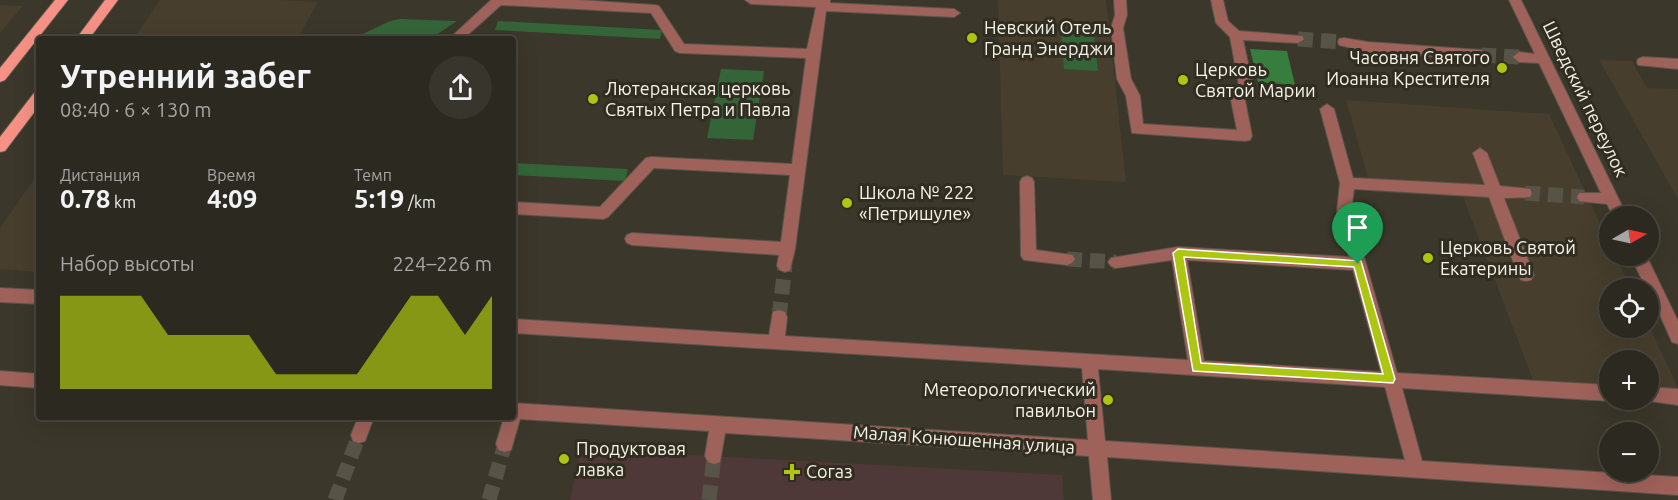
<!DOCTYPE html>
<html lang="ru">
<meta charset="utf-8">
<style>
body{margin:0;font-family:Ubuntu,sans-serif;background:#38352d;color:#f1f3f6;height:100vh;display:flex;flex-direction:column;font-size:22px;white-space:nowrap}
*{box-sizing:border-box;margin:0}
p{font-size:20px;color:#a6a6a5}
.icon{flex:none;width:33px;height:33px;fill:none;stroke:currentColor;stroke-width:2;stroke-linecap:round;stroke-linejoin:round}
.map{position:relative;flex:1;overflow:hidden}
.panel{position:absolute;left:36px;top:36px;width:480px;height:384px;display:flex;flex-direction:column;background:#2c2920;border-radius:6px;box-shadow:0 6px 24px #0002,0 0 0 2px #48453e}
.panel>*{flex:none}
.needle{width:39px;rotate:81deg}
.controls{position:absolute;left:1599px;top:206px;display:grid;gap:12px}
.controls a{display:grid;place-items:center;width:60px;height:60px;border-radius:50%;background:#2c2920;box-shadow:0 6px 24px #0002,0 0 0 2px #48453e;font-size:30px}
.pin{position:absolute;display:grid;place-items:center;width:51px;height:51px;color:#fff;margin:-62px -26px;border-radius:50% 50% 50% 0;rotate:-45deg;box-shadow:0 0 6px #0007}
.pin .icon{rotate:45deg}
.round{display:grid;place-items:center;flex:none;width:63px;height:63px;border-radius:32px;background:#38352d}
.summary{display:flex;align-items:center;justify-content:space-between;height:102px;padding:0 24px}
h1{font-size:33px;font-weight:700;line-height:45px}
.figures{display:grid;grid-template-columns:repeat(3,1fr);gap:9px;height:102px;padding:6px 24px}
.figures div{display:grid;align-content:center}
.figures b{font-size:26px;font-weight:700}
.figures small{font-size:16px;font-weight:400}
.figures p{font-size:16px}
.chart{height:168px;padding:12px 24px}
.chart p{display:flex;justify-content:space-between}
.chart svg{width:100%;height:108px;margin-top:6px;fill:#acc612;opacity:.7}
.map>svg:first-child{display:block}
.commercial{fill:#473e2d}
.medical{fill:#4e3938}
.green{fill:#346538}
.forest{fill:#367d3e}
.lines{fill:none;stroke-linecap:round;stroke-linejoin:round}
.minor-tunnel{stroke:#575347;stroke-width:15;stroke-dasharray:15 8;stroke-linecap:butt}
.minor-casing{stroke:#595549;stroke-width:2}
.major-casing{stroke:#595549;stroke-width:2}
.minor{fill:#9f625a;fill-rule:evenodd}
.major{fill:#f69285;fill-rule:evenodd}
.route{fill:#acc612;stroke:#fff;stroke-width:1.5;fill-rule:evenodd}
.poi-dot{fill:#acc612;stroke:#312d20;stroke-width:2}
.labels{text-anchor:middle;stroke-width:6;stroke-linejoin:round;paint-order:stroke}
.poi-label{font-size:18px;fill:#f5f3ea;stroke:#312d20;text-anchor:start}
.street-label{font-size:18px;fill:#f5f3ea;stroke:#312d20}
</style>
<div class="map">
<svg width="1678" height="500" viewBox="0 0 1678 500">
<rect width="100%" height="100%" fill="#3b372a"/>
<path class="commercial" d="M 160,0 L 281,0 L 318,2 L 297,39 L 133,39 Z
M 998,0 L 1106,0 L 1126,182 L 1003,175 Z
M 0,5 L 23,6 L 0,33 Z
M 1599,60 L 1632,61 L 1647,88 L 1678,89 L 1678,199 Z
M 1346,100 L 1549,114 L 1609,243 L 1610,255 L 1615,255 L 1631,288 L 1610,288 L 1610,327 L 1649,326 L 1678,388 L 1649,387 L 1648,360 L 1610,360 L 1609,385 L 1533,380 L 1463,197 L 1372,192 Z
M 39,172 L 39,272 L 0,269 L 0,228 Z"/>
<path class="medical" d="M 581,449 L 1062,475 L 1064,500 L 570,500 Z"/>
<path class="green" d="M 400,19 L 457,21 L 430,39 L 352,39 L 390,21 Z
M 498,21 L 662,30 L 660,39 L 495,30 Z
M 1061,33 L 1094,35 L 1098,71 L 1064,69 Z
M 721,69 L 764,71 L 753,140 L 707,138 Z
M 513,163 L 628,169 L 625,181 L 513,175 Z"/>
<path class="forest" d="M 1250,49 L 1287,51 L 1295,85 L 1258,82 Z"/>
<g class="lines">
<path class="minor-tunnel" d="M 1298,39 L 1344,42
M 1481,55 L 1519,57
M 1525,193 L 1584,197
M 1067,259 L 1116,262
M 779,317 L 785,266
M 335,500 L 359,435
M 489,500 L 505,444
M 709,500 L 714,456"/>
<defs>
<path id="minor" d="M 491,0 L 579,0 L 655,5 L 659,6 L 684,44 L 807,49 L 816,7 L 751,4 L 745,0 L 830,0 L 830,3 L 954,9 L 960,13 L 954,17 L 826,11 L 795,249 L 790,270 L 785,272 L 780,270 L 777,266 L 779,255 L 632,245 L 627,243 L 625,239 L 627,235 L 632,233 L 781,242 L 790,175 L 654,168 L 608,217 L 603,219 L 513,214 L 513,202 L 600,207 L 646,158 L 651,157 L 792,164 L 806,58 L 680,53 L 675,51 L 651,13 L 501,5 L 463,39 L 449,39 Z
M 1114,0 L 1126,0 L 1127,15 L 1123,28 L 1131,79 L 1140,96 L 1143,124 L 1237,130 L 1231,100 L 1239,86 L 1230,37 L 1216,23 L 1211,0 L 1223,0 L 1228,21 L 1239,31 L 1302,36 L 1304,39 L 1298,43 L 1243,40 L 1253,86 L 1245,100 L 1252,136 L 1250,140 L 1245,141 L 1132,133 L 1126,96 L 1117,79 L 1111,28 L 1115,15 Z
M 1509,0 L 1521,0 L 1627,216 L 1613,216 L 1607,204 L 1579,201 L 1577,197 L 1579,193 L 1601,193 L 1539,63 L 1519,62 L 1513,57 L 1519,52 L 1535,54 Z
M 1344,38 L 1368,42 L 1481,50 L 1487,55 L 1481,60 L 1368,52 L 1339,45 L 1338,42 L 1339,39 Z
M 1643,57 L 1678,59 L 1678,69 L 1638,65 L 1637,62 L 1638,59 Z
M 1327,104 L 1334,109 L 1353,178 L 1485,185 L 1473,153 L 1480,148 L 1487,153 L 1500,186 L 1530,189 L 1532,193 L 1530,197 L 1504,198 L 1534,275 L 1531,280 L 1526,281 L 1521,280 L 1518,275 L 1489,197 L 1354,189 L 1351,211 L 1397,373 L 1610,385 L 1610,399 L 1614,399 L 1610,401 L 1402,388 L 1422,461 L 1678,477 L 1678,495 L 1107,457 L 1111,500 L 1093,500 L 1089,456 L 725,433 L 720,462 L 714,464 L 708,462 L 705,456 L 709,431 L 520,419 L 511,450 L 505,452 L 499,450 L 496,444 L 504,417 L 513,417 L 513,403 L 1088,440 L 1082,368 L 513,333 L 513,319 L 769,335 L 773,312 L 779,310 L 785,312 L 787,317 L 785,336 L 1188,360 L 1172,260 L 1116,268 L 1111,266 L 1108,262 L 1111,258 L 1178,247 L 1349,257 L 1337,211 L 1340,183 L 1320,109 ZM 1187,260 L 1353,270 L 1381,372 L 1204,361 ZM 1098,369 L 1385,387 L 1405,460 L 1105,441 Z
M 1027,176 L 1032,178 L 1034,182 L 1036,250 L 1072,255 L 1075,259 L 1072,263 L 1067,265 L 1024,260 L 1021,256 L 1020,182 L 1022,178 Z
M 1630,255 L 1646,255 L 1678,321 L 1678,344 L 1672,342 L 1648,288 L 1646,288 Z
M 0,288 L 39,290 L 39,304 L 0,302 Z
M 0,371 L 39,374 L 39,388 L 0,385 Z
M 1648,387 L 1678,389 L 1678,405 L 1642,400 L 1648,399 Z
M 358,417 L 374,417 L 365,441 L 359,443 L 353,441 L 351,435 Z"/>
<path id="major" d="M 55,0 L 68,0 L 5,80 L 0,82 L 0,68 Z
M 105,0 L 118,0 L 89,39 L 76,39 Z
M 39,91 L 39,106 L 5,151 L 0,152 L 0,137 L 34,93 Z"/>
</defs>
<use href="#minor" class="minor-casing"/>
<use href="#major" class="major-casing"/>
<use href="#minor" class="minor"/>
<use href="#major" class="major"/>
</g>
<path class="route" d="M 1178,249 L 1361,261 L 1395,379 L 1393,383 L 1193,371 L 1173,253 ZM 1184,257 L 1354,267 L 1383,374 L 1201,363 Z"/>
<g class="poi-dot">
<circle cx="972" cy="38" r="6"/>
<circle cx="1502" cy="68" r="6"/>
<circle cx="1183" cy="80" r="6"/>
<circle cx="593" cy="99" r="6"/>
<circle cx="847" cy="203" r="6"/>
<circle cx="1428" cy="258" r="6"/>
<circle cx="1108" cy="400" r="6"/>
<circle cx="564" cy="459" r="6"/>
<path d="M789 463h6v6h6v6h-6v6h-6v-6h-6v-6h6z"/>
</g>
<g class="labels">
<g class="poi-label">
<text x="984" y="34">Невский Отель<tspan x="984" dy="21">Гранд Энерджи</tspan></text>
<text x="1490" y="64" text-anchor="end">Часовня Святого<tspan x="1490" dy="21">Иоанна Крестителя</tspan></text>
<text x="1195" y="76">Церковь<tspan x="1195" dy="21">Святой Марии</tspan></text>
<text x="605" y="95">Лютеранская церковь<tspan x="605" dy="21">Святых Петра и Павла</tspan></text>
<text x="859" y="199">Школа № 222<tspan x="859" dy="21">«Петришуле»</tspan></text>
<text x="1440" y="254">Церковь Cвятой<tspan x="1440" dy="21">Екатерины</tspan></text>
<text x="1096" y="396" text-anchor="end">Метеорологический<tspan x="1096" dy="21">павильон</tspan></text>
<text x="576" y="455">Продуктовая<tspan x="576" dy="21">лавка</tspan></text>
<text x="806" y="478">Согаз</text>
</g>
<g class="street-label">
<text transform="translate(1585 99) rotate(64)" y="6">Шведский переулок</text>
<text transform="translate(964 440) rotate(4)" y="6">Малая Конюшенная улица</text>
</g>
</g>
</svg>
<div class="controls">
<a><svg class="needle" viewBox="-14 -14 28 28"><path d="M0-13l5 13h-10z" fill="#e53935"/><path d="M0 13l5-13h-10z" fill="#a6a6a5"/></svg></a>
<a><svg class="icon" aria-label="locate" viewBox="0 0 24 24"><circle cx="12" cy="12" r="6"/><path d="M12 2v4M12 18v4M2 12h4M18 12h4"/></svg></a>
<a>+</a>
<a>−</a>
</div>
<div class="pin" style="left:1358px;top:264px;background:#1e9e55"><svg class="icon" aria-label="arrive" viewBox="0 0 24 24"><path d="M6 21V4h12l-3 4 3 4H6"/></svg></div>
<section class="panel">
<div class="summary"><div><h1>Утренний забег</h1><p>08:40 · 6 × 130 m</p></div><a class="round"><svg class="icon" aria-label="share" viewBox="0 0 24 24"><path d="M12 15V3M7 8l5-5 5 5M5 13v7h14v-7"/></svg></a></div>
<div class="figures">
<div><p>Дистанция</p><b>0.78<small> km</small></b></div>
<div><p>Время</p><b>4:09</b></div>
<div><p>Темп</p><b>5:19<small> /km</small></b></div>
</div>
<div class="chart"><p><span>Набор высоты</span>224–226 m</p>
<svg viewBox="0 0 160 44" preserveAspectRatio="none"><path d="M0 44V6L10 6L20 6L30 6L40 22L50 22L60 22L70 22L80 38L90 38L100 38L110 38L120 22L130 6L140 6L150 22L160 6V44z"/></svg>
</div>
</section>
</div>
